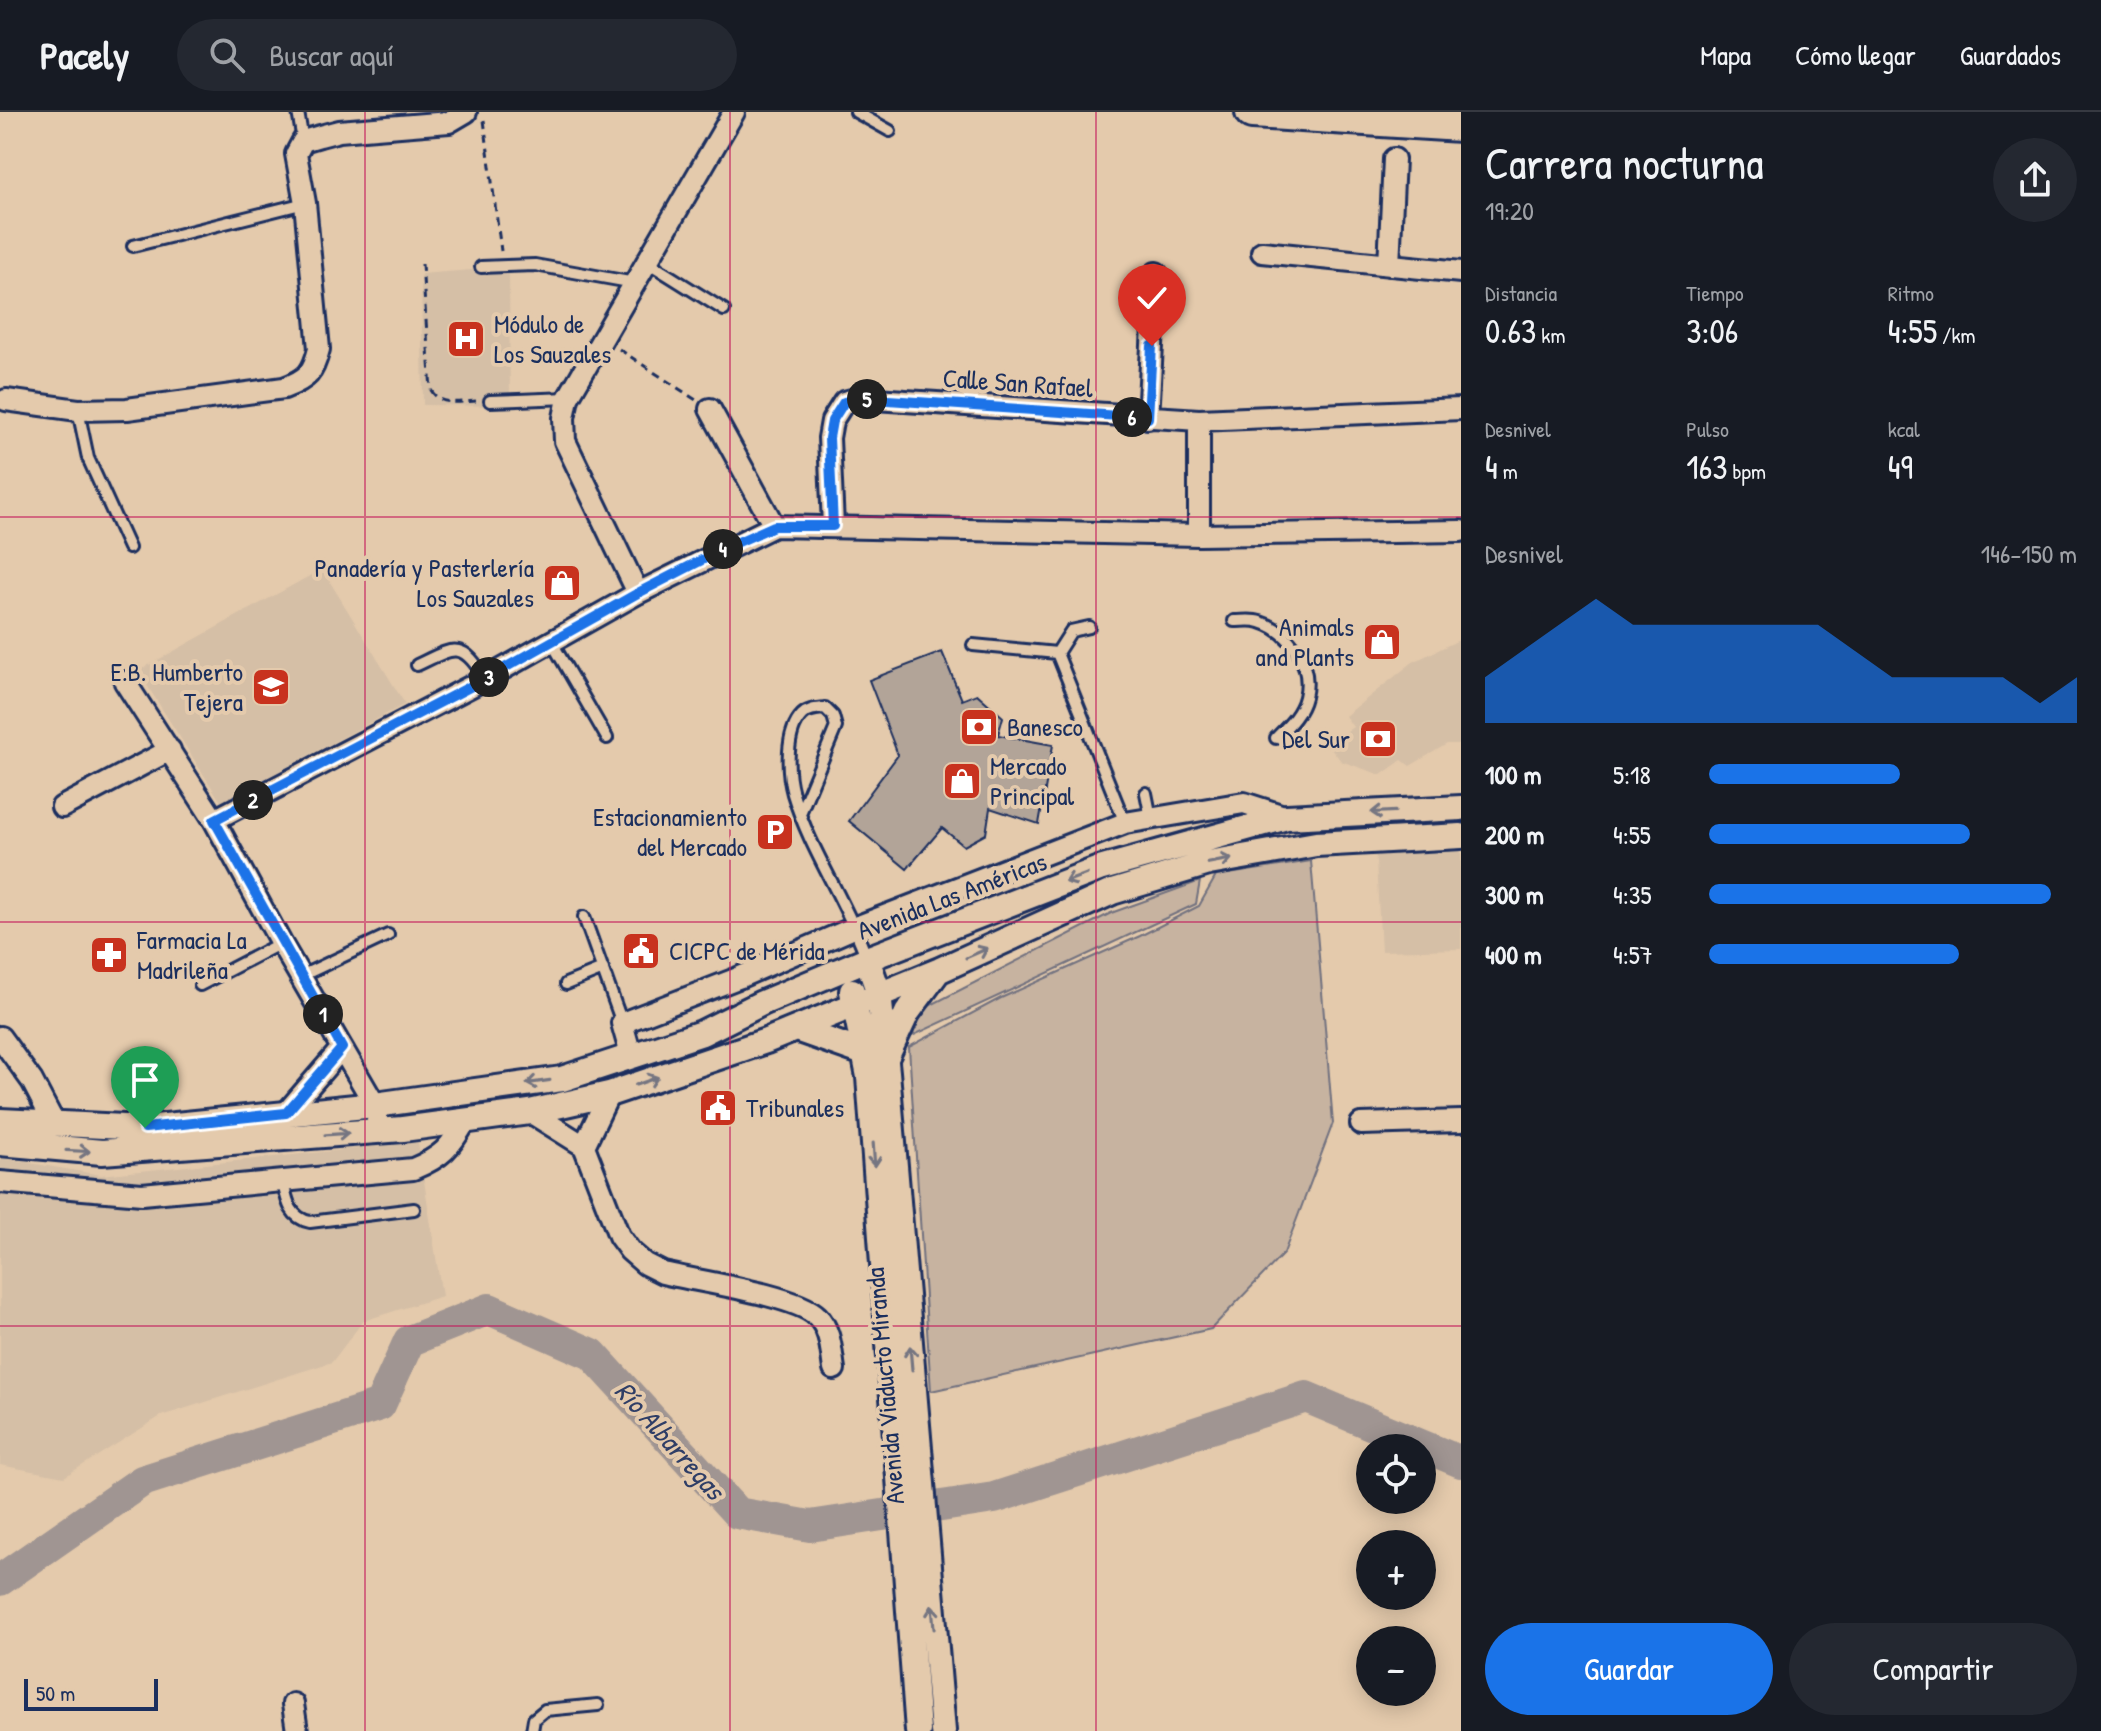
<!DOCTYPE html>
<html lang="es">
<meta charset="utf-8">
<style>
body{margin:0;font-family:"Patrick Hand",sans-serif;background:#242831;color:#f1f3f6;height:100vh;display:flex;flex-direction:column;font-size:30px;white-space:nowrap}
*{box-sizing:border-box;margin:0}
p{font-size:26px;color:#9ea1a6}
.icon{flex:none;width:44px;height:44px;fill:none;stroke:currentColor;stroke-width:2;stroke-linecap:round;stroke-linejoin:round}
.map{position:relative;flex:1;overflow:hidden}
.side{display:flex;flex-direction:column;background:#171b24;width:640px}
.side>*{flex:none}
.buttons{position:absolute;left:1356px;top:1322px;display:grid;gap:16px}
.buttons a{display:grid;place-items:center;width:80px;height:80px;border-radius:50%;background:#171b24;box-shadow:0 4px 20px #0003;font-size:40px}
.scale{position:absolute;left:24px;bottom:20px;width:134px;box-sizing:border-box;padding-left:8px;border:4px solid #1b2f5e;border-top:0;font-size:22px;line-height:28px;white-space:nowrap;color:#1b2f5e;-webkit-text-stroke:6px #e4caac;paint-order:stroke}
.pin{position:absolute;display:grid;place-items:center;width:68px;height:68px;color:#fff;margin:-82px -34px;border-radius:50% 50% 50% 0;rotate:-45deg;box-shadow:0 0 8px #0007}
.pin .icon{rotate:45deg}
.km{position:absolute;width:40px;height:40px;margin:-20px;border-radius:50%;background:#222;color:#fff;font-size:22px;line-height:40px;text-align:center}
.round{display:grid;place-items:center;flex:none;width:84px;height:84px;border-radius:42px;background:#242831}
.head{display:flex;align-items:center;justify-content:space-between;height:136px;padding:0 24px}
h1{font-size:44px;font-weight:600;line-height:60px}
.stats{display:grid;grid-template-columns:repeat(3,1fr);gap:12px;height:136px;padding:8px 24px}
.stats div{display:grid;align-content:center}
.stats b{font-size:34px;font-weight:600}
.stats small{font-size:22px;font-weight:400}
.stats p{font-size:22px}
.chart{height:224px;padding:16px 24px}
.chart p{display:flex;justify-content:space-between}
.chart svg{width:100%;height:144px;margin-top:8px;fill:#1a73e8;opacity:.7}
.primary-button{display:flex;gap:16px;margin-top:auto;padding:16px 24px}
.primary-button a{flex:1;height:92px;border-radius:48px;background:#1a73e8;color:#fff;font-size:32px;font-weight:600;line-height:92px;text-align:center}
.primary-button a+a{background:#242831;color:#f1f3f6}
ul{padding:0 24px;list-style:none;font-size:26px}
li{display:grid;grid-template-columns:128px 96px 1fr;align-items:center;height:60px}
li i{height:20px;border-radius:10px;background:#1a73e8}
header{display:flex;align-items:center;gap:48px;box-sizing:border-box;height:112px;padding:0 40px;background:#171b24;border-bottom:2px solid #363941}
header strong{font-size:38px}
nav{display:flex;gap:44px;margin-inline-start:auto;font-size:28px}
.search{width:560px;height:72px;background:#242831;display:flex;align-items:center;gap:20px;box-sizing:border-box;padding:0 28px;border-radius:44px;color:#9ea1a6;font-size:30px}
main{display:flex;flex:1;min-height:0}
.map>svg:first-child{display:block}
.built{fill:#d5bfa6}
.green{fill:#c7b3a0;stroke:#71717f;stroke-width:2}
.lines{fill:none;stroke-linecap:round;stroke-linejoin:round}
.river{stroke:#a09592;stroke-width:32}
.building{fill:#b2a498;stroke:#1b2f5e;stroke-width:2}
.service-casing{stroke:#1b2f5e;stroke-width:16}
.minor-casing{stroke:#1b2f5e;stroke-width:26}
.tertiary-casing{stroke:#1b2f5e;stroke-width:30}
.trunk-casing{stroke:#1b2f5e;stroke-width:38}
.path{stroke:#1b2f5e;stroke-width:3;stroke-dasharray:8 6;stroke-linecap:butt}
.service{stroke:#e4caac;stroke-width:10}
.minor{stroke:#e4caac;stroke-width:20}
.tertiary{stroke:#e4caac;stroke-width:24}
.trunk{stroke:#e4caac;stroke-width:32}
.oneway{stroke:#757581}
.route-casing{stroke:#fff;stroke-width:16}
.route{stroke:#1a73e8;stroke-width:10}
.grid{fill:none;stroke:#c2185b;stroke-width:2;stroke-opacity:0.55}
.labels{text-anchor:middle;stroke-width:8;stroke-linejoin:round;paint-order:stroke}
.poi-label{font-size:26px;fill:#1b2f5e;stroke:#e4caac;text-anchor:start}
.street-label{font-size:26px;fill:#1b2f5e;stroke:#e4caac}
.water-label{font-size:28px;font-style:italic;fill:#2f3e66;stroke:#e4caac}
</style>
<header>
<strong>Pacely</strong>
<div class="search"><svg class="icon" aria-label="search" viewBox="0 0 24 24"><circle cx="10" cy="10" r="6"/><path d="M15 15l6 6"/></svg>Buscar aquí</div>
<nav><a>Mapa</a><a>Cómo llegar</a><a>Guardados</a></nav>
</header>
<main>
<div class="map">
<svg width="1461" height="1619" viewBox="0 0 1461 1619">
<rect width="100%" height="100%" fill="#e4caac"/>
<filter id="ink" filterUnits="userSpaceOnUse"><feTurbulence type="fractalNoise" baseFrequency=".0125" numOctaves="2"/><feDisplacementMap in="SourceGraphic" scale="16" xChannelSelector="R" yChannelSelector="G"/><feConvolveMatrix kernelMatrix="1 2 1 2 8 2 1 2 1" color-interpolation-filters="sRGB"/></filter>
<g filter="url(#ink)">
<path class="built" d="M 509,155 L 510,294 L 423,293 L 421,162 Z
M 322,457 L 405,592 L 221,690 L 138,559 Z
M 1461,527 L 1461,632 L 1447,632 L 1410,654 L 1402,648 L 1381,663 L 1341,649 L 1328,632 L 1353,615 L 1345,604 L 1413,550 Z
M 1461,728 L 1461,837 L 1381,839 L 1375,732 Z
M 418,1030 L 442,1184 L 363,1209 L 332,1250 L 161,1304 L 64,1365 L 0,1353 L 0,1046 L 101,1063 Z"/>
<path class="green" d="M 1311,749 L 1333,1011 L 1284,1141 L 1211,1217 L 931,1279 L 909,935 L 1001,886 L 1140,824 L 1199,794 L 1216,764 Z
M 1200,769 L 1196,792 L 912,924 L 925,896 L 1111,801 Z"/>
<g class="lines">
<path class="river" d="M 0,1468 L 142,1369 L 380,1293 L 409,1229 L 489,1197 L 592,1242 L 737,1401 L 810,1414 L 994,1386 L 1306,1285 L 1461,1350"/>
</g>
<path class="building" d="M 942,540 L 962,588 L 977,582 L 1003,605 L 998,623 L 1053,633 L 1039,712 L 990,696 L 986,722 L 964,734 L 942,716 L 907,757 L 849,709 L 898,643 L 869,568 Z"/>
<g class="lines">
<defs>
<path id="service" d="M 298,0 L 303,29
M 856,0 L 890,19
M 133,134 L 305,91
M 649,151 L 724,198
M 481,155 L 535,153 L 635,171
M 490,289 L 568,286
M 78,298 L 88,346 L 129,436
M 1234,509 C 1243,509 1252,507 1260,510 C 1290,519 1313,553 1305,585 C 1301,602 1288,614 1276,626
M 551,529 L 607,626
M 973,533 L 1057,541
M 1057,541 L 1125,711
M 1057,541 L 1071,519 L 1089,515
M 417,553 C 453,536 462,527 485,567
M 1146,681 L 1151,706
M 801,699 L 836,615 L 833,604 L 825,596 C 816,597 808,597 802,603 C 785,620 787,661 793,682 C 810,739 847,790 867,847
M 584,805 L 622,911
M 301,864 L 388,823
M 566,872 L 603,857
M 200,873 L 281,831
M 283,1071 C 287,1089 290,1106 310,1110 L 414,1097
M 532,1619 L 534,1607 L 545,1598 L 598,1593"/>
<path id="minor" d="M 1262,140 L 1461,160
M 1389,153 L 1394,47
M 6,288 L 78,298 L 127,297 L 284,276 C 308,267 313,261 319,237 L 305,91 L 296,42 L 303,29 L 320,24 L 339,19 L 449,10 L 466,0
M 710,297 L 774,414
M 1148,306 L 1156,161
M 1199,308 L 1199,423
M 833,414 L 829,326 L 832,309 L 844,290 L 859,286 L 1199,308 L 1461,297
M 638,481 L 565,329 L 564,306 L 568,286 L 734,0
M 125,570 L 214,708 L 281,831 L 375,993 L 379,1018
M 62,695 L 170,638
M 214,708 L 485,567 L 638,481 L 774,414 L 1199,423 L 1461,419
M 0,925 L 32,969 L 54,1011
M 631,943 L 622,911 L 738,866 L 856,815 L 1125,711 L 1244,691 L 1287,705
M 530,1000 L 584,1034 L 619,1124 L 630,1139 L 645,1152 L 663,1161 C 696,1169 796,1183 817,1204 C 831,1218 831,1239 834,1257
M 286,1001 L 342,936
M 1361,1012 L 1461,1009
M 584,1034 L 609,982
M 0,1070 L 142,1082 L 413,1057 C 442,1045 450,1036 466,1008
M 293,1592 L 297,1619"/>
<path id="tertiary" d="M 867,847 L 879,881 L 887,960 L 943,1619
M 852,879 L 869,965 L 918,1619
M 796,917 L 864,941
M 887,944 L 907,901 L 938,859
M 0,1009 L 145,1016 L 375,993 L 562,967 L 702,921 L 762,891 L 867,847 L 1099,757 L 1287,705 L 1461,696
M 0,1031 L 102,1040 L 403,1017 L 530,1000 L 609,982 L 766,929 L 940,858 L 1112,780 L 1209,751 L 1316,732 L 1461,724"/>
<path id="trunk" d="M 1252,0 L 1461,13"/>
</defs>
<use href="#service" class="service-casing"/>
<use href="#minor" class="minor-casing"/>
<use href="#tertiary" class="tertiary-casing"/>
<use href="#trunk" class="trunk-casing"/>
<path class="path" d="M 484,8 L 501,139
M 422,152 L 431,278 C 440,294 459,290 476,289
M 619,237 L 696,288"/>
<use href="#service" class="service"/>
<use href="#minor" class="minor"/>
<use href="#tertiary" class="tertiary"/>
<use href="#trunk" class="trunk"/>
</g>
<defs><path id="oneway-shaft" d="M-6 0H5M1.5-3L5.5 0L1.5 3" fill="none" stroke-width="1.6" stroke-linecap="round" stroke-linejoin="round" transform="scale(2)"/></defs>
<g class="oneway">
<use href="#oneway-shaft" transform="translate(1383 700) rotate(177)"/>
<use href="#oneway-shaft" transform="translate(1220 749) rotate(-11)"/>
<use href="#oneway-shaft" transform="translate(1076 766) rotate(159)"/>
<use href="#oneway-shaft" transform="translate(977 841) rotate(-24)"/>
<use href="#oneway-shaft" transform="translate(647 969) rotate(-19)"/>
<use href="#oneway-shaft" transform="translate(538 970) rotate(172)"/>
<use href="#oneway-shaft" transform="translate(337 1022) rotate(-4)"/>
<use href="#oneway-shaft" transform="translate(78 1039) rotate(3)"/>
<use href="#oneway-shaft" transform="translate(874 1043) rotate(86)"/>
<use href="#oneway-shaft" transform="translate(911 1246) rotate(-95)"/>
<use href="#oneway-shaft" transform="translate(933 1505) rotate(-95)"/>
</g>
</g>
<g class="lines" filter="url(#ink)">
<defs>
<path id="route" d="M 145,1016 L 286,1001 L 342,936 L 214,708 L 485,567 L 638,481 L 727,435 L 774,414 L 833,414 L 829,326 L 832,309 L 844,290 L 859,286 L 1148,306 L 1152,234"/>
</defs>
<use href="#route" class="route-casing"/>
<use href="#route" class="route"/>
</g>
<path class="grid" d="M 365,0 L 365,1619M 730,0 L 730,1619M 1096,0 L 1096,1619M 0,405 L 1461,405M 0,810 L 1461,810M 0,1214 L 1461,1214"/>
<defs>
<symbol id="hospital-square" viewBox="-11 -11 22 22"><rect x="-9" y="-9" width="18" height="18" rx="4" fill="#c8321e" stroke="#e4caac"/><path d="M-5-5h3v3.5h4V-5h3V5h-3V1.5h-4V5h-3Z" fill="#fff"/></symbol>
<symbol id="shop-square" viewBox="-11 -11 22 22"><rect x="-9" y="-9" width="18" height="18" rx="4" fill="#c8321e" stroke="#e4caac"/><path d="M-5-2.5h2.3a2.7 3.5 0 0 1 5.4 0H5L5.5 6h-11ZM-1.5-2.5h3a1.5 2.3 0 0 0-3 0Z" fill="#fff"/></symbol>
<symbol id="school-square" viewBox="-11 -11 22 22"><rect x="-9" y="-9" width="18" height="18" rx="4" fill="#c8321e" stroke="#e4caac"/><path d="M0-5L7-2L0 1L-7-2ZM-4 1L0 2.5L4 1V4Q0 6-4 4Z" fill="#fff"/></symbol>
<symbol id="bank-square" viewBox="-11 -11 22 22"><rect x="-9" y="-9" width="18" height="18" rx="4" fill="#c8321e" stroke="#e4caac"/><path d="M-6-4H6V4H-6ZM0-2.3a2.3 2.3 0 1 0 0 4.6a2.3 2.3 0 1 0 0-4.6Z" fill="#fff"/></symbol>
<symbol id="parking-square" viewBox="-11 -11 22 22"><rect x="-9" y="-9" width="18" height="18" rx="4" fill="#c8321e" stroke="#e4caac"/><path d="M-3.5-5.5H1a3.5 3.5 0 0 1 0 7H-1V5.5H-3.5ZM-1-3.4V-.6H.8a1.4 1.4 0 0 0 0-2.8Z" fill="#fff"/></symbol>
<symbol id="civic-square" viewBox="-11 -11 22 22"><rect x="-9" y="-9" width="18" height="18" rx="4" fill="#c8321e" stroke="#e4caac"/><path d="M-.6-6.5H3V-4.5H.6V-3L4-1V1h2V6H-6V1h2V-1L-.6-3ZM-1.2 2.5V6h2.4V2.5Z" fill="#fff"/></symbol>
<symbol id="pharmacy-square" viewBox="-11 -11 22 22"><rect x="-9" y="-9" width="18" height="18" rx="4" fill="#c8321e" stroke="#e4caac"/><path d="M-2-6h4v4h4v4h-4v4h-4v-4h-4v-4h4Z" fill="#fff"/></symbol>
</defs>
<g fill-rule="evenodd">
<use href="#hospital-square" x="444" y="205" width="44" height="44"/>
<use href="#shop-square" x="540" y="449" width="44" height="44"/>
<use href="#shop-square" x="1360" y="508" width="44" height="44"/>
<use href="#school-square" x="249" y="553" width="44" height="44"/>
<use href="#bank-square" x="957" y="593" width="44" height="44"/>
<use href="#bank-square" x="1356" y="605" width="44" height="44"/>
<use href="#shop-square" x="940" y="647" width="44" height="44"/>
<use href="#parking-square" x="753" y="698" width="44" height="44"/>
<use href="#civic-square" x="619" y="817" width="44" height="44"/>
<use href="#pharmacy-square" x="87" y="821" width="44" height="44"/>
<use href="#civic-square" x="696" y="974" width="44" height="44"/>
</g>
<g class="labels">
<g class="poi-label">
<text x="494" y="221">Módulo de<tspan x="494" dy="30">Los Sauzales</tspan></text>
<text x="534" y="465" text-anchor="end">Panadería y Pasterlería<tspan x="534" dy="30">Los Sauzales</tspan></text>
<text x="1354" y="524" text-anchor="end">Animals<tspan x="1354" dy="30">and Plants</tspan></text>
<text x="243" y="569" text-anchor="end">E.B. Humberto<tspan x="243" dy="30">Tejera</tspan></text>
<text x="1007" y="624">Banesco</text>
<text x="1350" y="636" text-anchor="end">Del Sur</text>
<text x="990" y="663">Mercado<tspan x="990" dy="30">Principal</tspan></text>
<text x="747" y="714" text-anchor="end">Estacionamiento<tspan x="747" dy="30">del Mercado</tspan></text>
<text x="137" y="837">Farmacia La<tspan x="137" dy="30">Madrileña</tspan></text>
<text x="669" y="848">CICPC de Mérida</text>
<text x="746" y="1005">Tribunales</text>
</g>
<g class="street-label">
<text transform="translate(1018 271) rotate(4)" y="9">Calle San Rafael</text>
<text transform="translate(952 784) rotate(-21)" y="9">Avenida Las Américas</text>
<text transform="translate(885 1274) rotate(-95)" y="9">Avenida Viaducto Miranda</text>
</g>
<g class="water-label">
<text transform="translate(670 1328) rotate(48)" y="10">Río Albarregas</text>
</g>
</g>
</svg>
<div class="buttons">
<a><svg class="icon" aria-label="locate" viewBox="0 0 24 24"><circle cx="12" cy="12" r="6"/><path d="M12 2v4M12 18v4M2 12h4M18 12h4"/></svg></a>
<a>+</a>
<a>−</a>
</div>
<div class="scale">50 m</div>
<div class="pin" style="left:145px;top:1016px;background:#1e9e55"><svg class="icon" aria-label="arrive" viewBox="0 0 24 24"><path d="M6 21V4h12l-3 4 3 4H6"/></svg></div>
<div class="pin" style="left:1152px;top:234px;background:#d93025"><svg class="icon" aria-label="check" viewBox="0 0 24 24"><path d="M5 12l5 5 9-10"/></svg></div>
<b class="km" style="left:323px;top:902px">1</b>
<b class="km" style="left:253px;top:688px">2</b>
<b class="km" style="left:489px;top:565px">3</b>
<b class="km" style="left:723px;top:437px">4</b>
<b class="km" style="left:867px;top:287px">5</b>
<b class="km" style="left:1132px;top:305px">6</b>
</div>
<section class="side">
<div class="head"><div><h1>Carrera nocturna</h1><p>19:20</p></div><a class="round"><svg class="icon" aria-label="share" viewBox="0 0 24 24"><path d="M12 15V3M7 8l5-5 5 5M5 13v7h14v-7"/></svg></a></div>
<div class="stats">
<div><p>Distancia</p><b>0.63<small> km</small></b></div>
<div><p>Tiempo</p><b>3:06</b></div>
<div><p>Ritmo</p><b>4:55<small> /km</small></b></div>
</div>
<div class="stats">
<div><p>Desnivel</p><b>4<small> m</small></b></div>
<div><p>Pulso</p><b>163<small> bpm</small></b></div>
<div><p>kcal</p><b>49</b></div>
</div>
<div class="chart"><p><span>Desnivel</span>146–150 m</p>
<svg viewBox="0 0 160 44" preserveAspectRatio="none"><path d="M0 44V30L10 22L20 14L30 6L40 14L50 14L60 14L70 14L80 14L90 14L100 22L110 30L120 30L130 30L140 30L150 38L160 30V44z"/></svg>
</div>
<ul>
<li><b>100 m</b>5:18<i style="width:52%"></i></li>
<li><b>200 m</b>4:55<i style="width:71%"></i></li>
<li><b>300 m</b>4:35<i style="width:93%"></i></li>
<li><b>400 m</b>4:57<i style="width:68%"></i></li>
</ul>
<div class="primary-button"><a>Guardar</a><a>Compartir</a></div>
</section>
</main>
